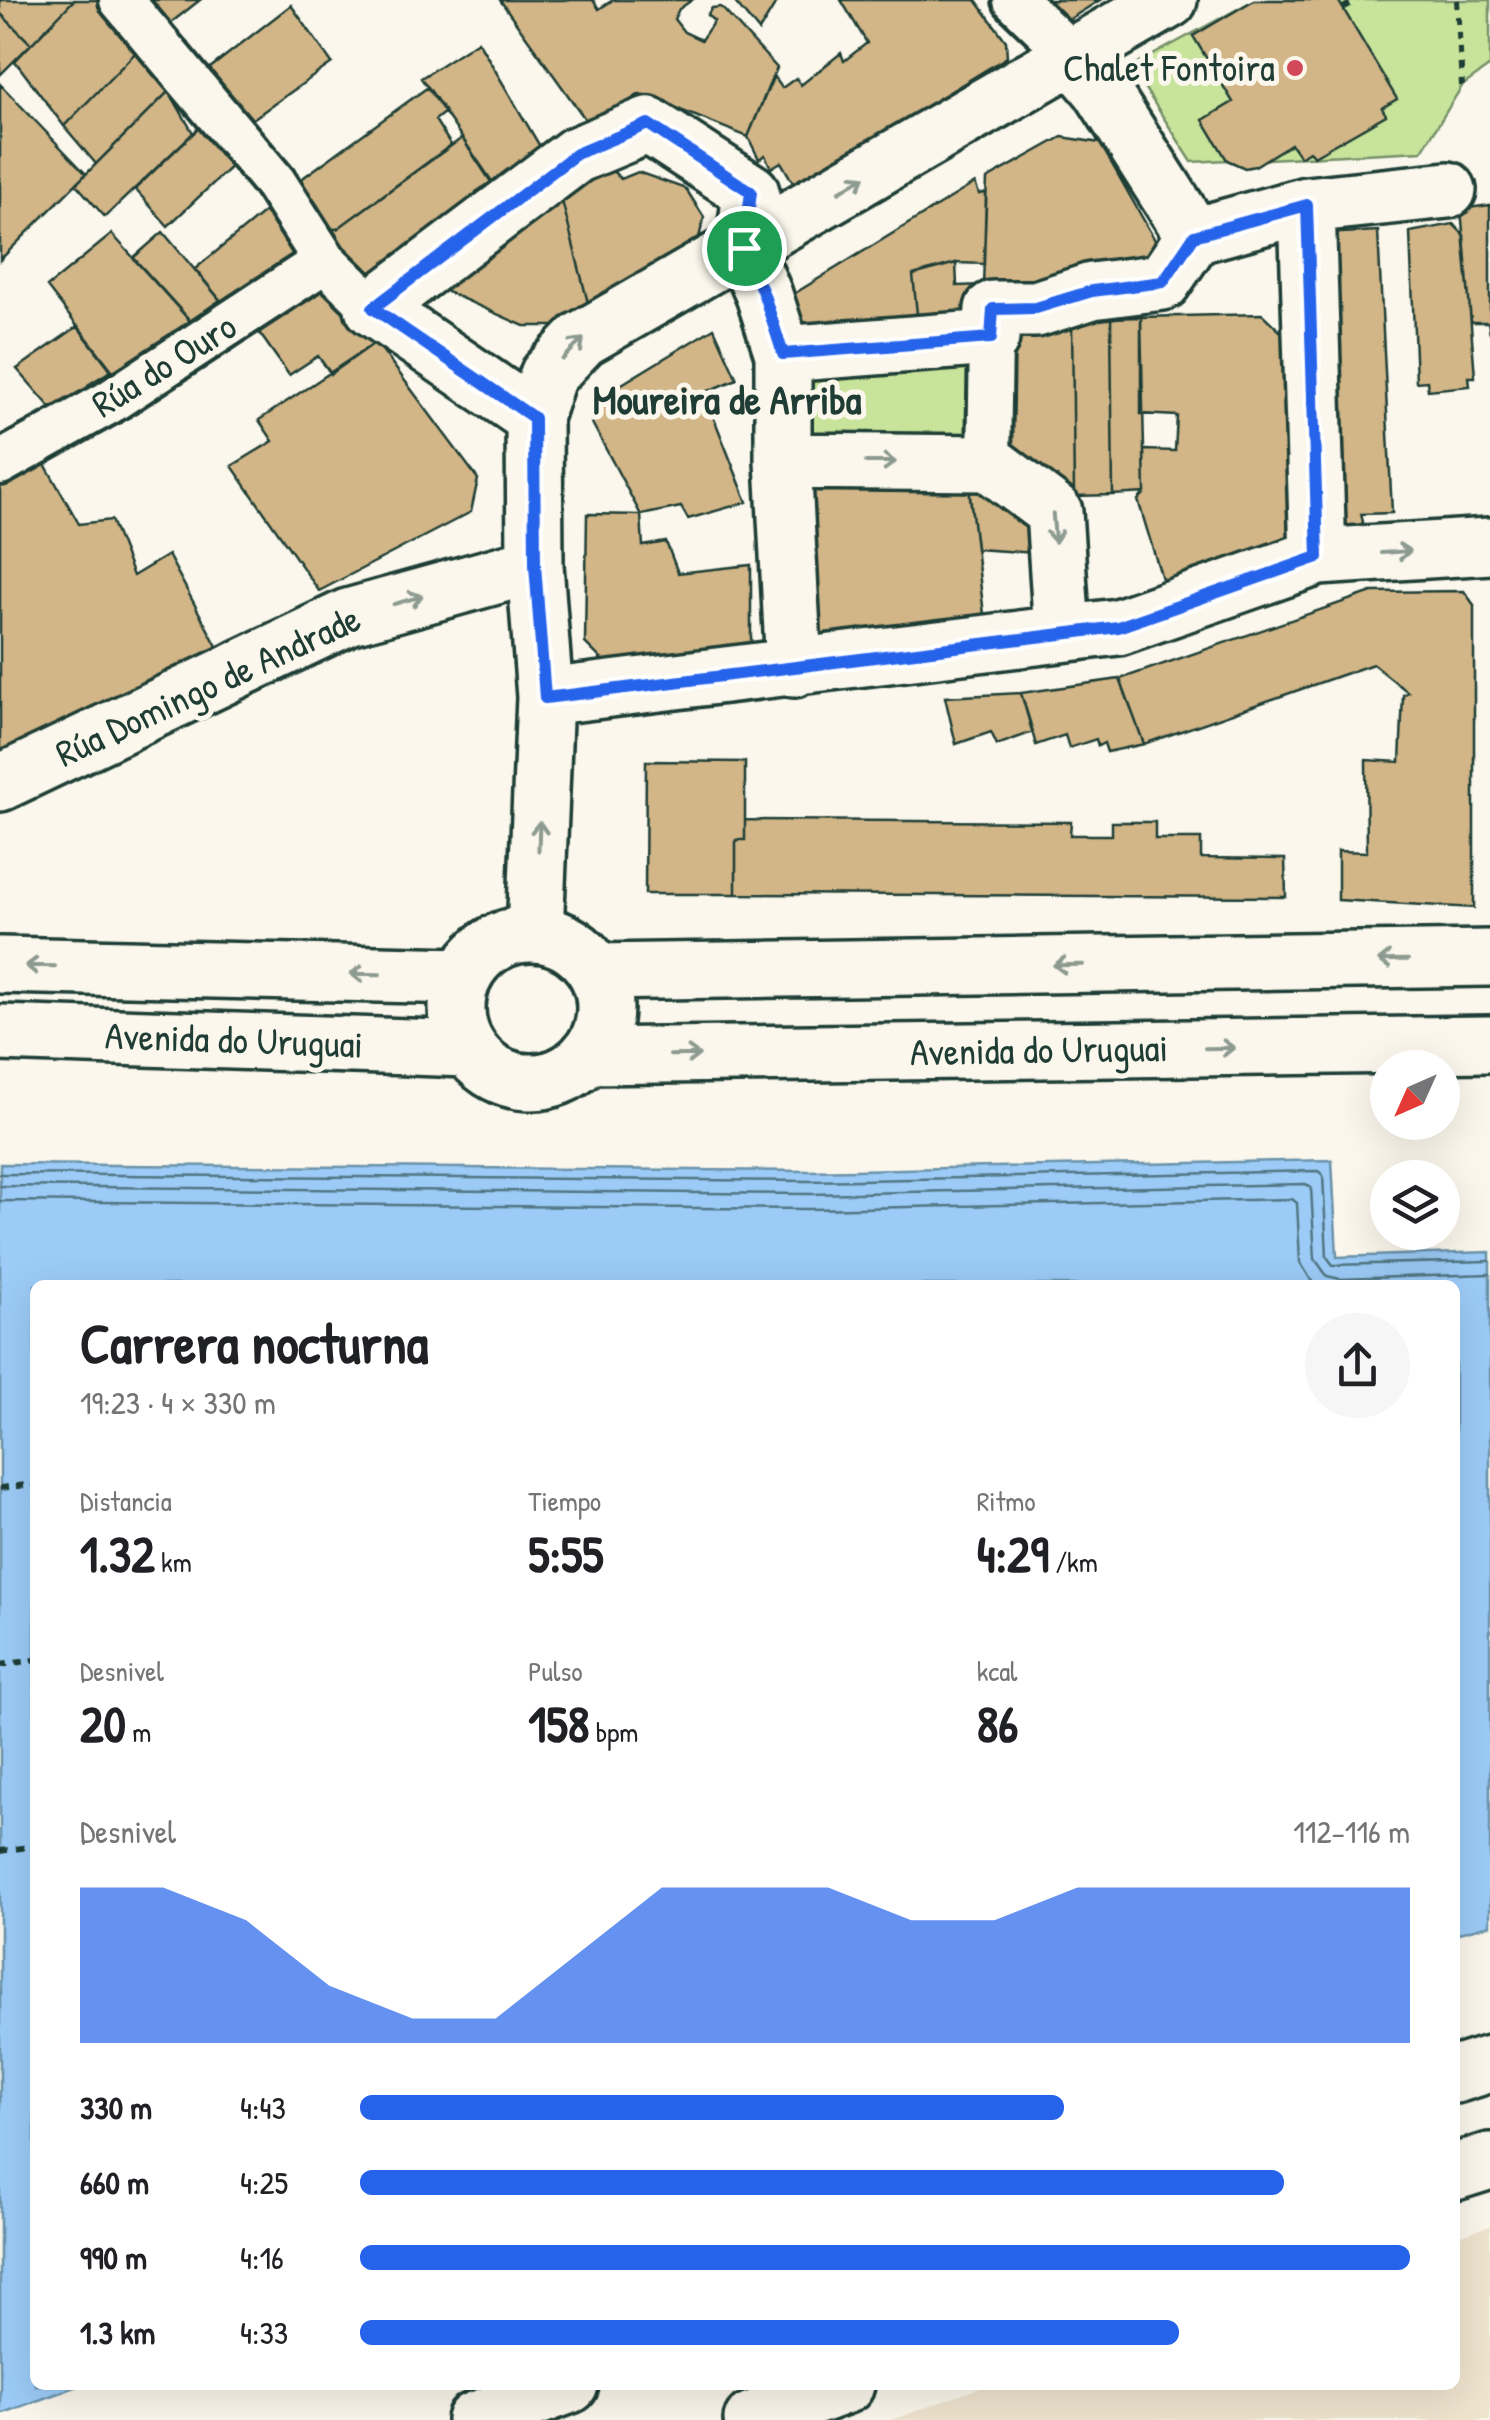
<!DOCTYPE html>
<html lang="es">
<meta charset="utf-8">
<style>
body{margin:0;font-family:"Patrick Hand",sans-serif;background:#f6f6f6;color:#202124;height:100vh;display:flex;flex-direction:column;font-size:38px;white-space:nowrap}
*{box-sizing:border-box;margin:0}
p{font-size:32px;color:#757577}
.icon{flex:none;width:55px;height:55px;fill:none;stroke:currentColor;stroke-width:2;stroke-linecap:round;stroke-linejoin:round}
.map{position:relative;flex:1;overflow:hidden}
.drawer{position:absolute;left:30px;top:1280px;width:1430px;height:1110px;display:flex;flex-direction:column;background:#fff;border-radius:15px;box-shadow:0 10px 40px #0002}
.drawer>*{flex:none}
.needle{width:65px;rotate:225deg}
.buttons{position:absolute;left:1370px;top:1050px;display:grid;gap:20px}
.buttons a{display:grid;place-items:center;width:90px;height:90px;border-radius:50%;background:#fff;box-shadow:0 10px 40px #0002;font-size:50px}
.pin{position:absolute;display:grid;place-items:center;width:85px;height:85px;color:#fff;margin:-42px;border:5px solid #fff;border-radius:50%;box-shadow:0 2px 10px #0007}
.round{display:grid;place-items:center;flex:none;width:105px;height:105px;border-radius:52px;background:#f6f6f6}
.head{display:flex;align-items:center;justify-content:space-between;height:170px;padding:0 50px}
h1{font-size:55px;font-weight:800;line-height:75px}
.stats{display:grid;grid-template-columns:repeat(3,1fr);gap:15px;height:170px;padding:10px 50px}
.stats div{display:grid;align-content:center}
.stats b{font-size:50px;font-weight:800}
.stats small{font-size:28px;font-weight:400}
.stats p{font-size:28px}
.chart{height:280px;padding:20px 50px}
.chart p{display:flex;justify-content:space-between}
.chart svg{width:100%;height:180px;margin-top:10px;fill:#2563eb;opacity:.7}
ul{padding:0 50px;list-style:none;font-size:32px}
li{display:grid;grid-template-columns:160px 120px 1fr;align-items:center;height:75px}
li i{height:25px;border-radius:12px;background:#2563eb}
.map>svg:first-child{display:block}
.built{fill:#efe4ce}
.green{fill:#c8e49b;stroke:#749068;stroke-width:2.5}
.water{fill:#9ccbf7;stroke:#6a92a9;stroke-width:2.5}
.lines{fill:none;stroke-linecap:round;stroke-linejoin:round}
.shore{stroke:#517682;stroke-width:2.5}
.building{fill:#d3b688;stroke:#1f3d34;stroke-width:2.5}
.pedestrian-casing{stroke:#1f3d34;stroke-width:50}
.minor-casing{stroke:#1f3d34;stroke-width:62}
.trunk-casing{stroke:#1f3d34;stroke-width:62}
.motorway-casing{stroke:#1f3d34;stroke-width:62}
.path{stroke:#1f3d34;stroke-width:6;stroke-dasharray:8 8;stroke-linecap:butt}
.pedestrian{stroke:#fbf7ec;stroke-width:42}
.minor{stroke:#fbf7ec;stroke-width:55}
.trunk{stroke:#fbf7ec;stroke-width:55}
.motorway{stroke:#fbf7ec;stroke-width:55}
.oneway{stroke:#8d9a90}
.route-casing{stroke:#fff;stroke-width:20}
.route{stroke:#2563eb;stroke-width:12}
.poi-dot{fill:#d1495b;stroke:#fbf7ec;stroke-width:4}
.labels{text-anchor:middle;stroke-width:10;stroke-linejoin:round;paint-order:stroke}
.poi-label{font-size:38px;fill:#1f3d34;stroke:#fbf7ec;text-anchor:end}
.street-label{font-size:38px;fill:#1f3d34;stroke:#fbf7ec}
.neighbourhood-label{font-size:40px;font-weight:bold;fill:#1f3d34;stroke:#fbf7ec}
</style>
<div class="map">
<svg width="1490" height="2420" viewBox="0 0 1490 2420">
<rect width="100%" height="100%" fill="#fbf7ec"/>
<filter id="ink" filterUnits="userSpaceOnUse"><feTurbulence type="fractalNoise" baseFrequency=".01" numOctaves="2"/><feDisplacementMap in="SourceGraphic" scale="20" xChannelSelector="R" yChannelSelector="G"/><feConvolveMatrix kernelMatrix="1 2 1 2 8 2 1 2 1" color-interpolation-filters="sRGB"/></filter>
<g filter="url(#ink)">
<path class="built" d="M 1490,2226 L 1490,2420 L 891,2420 L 988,2385 L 1455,2385 L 1455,2237 Z"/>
<path class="green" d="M 1254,0 L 1490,0 L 1490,66 L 1462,86 L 1422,151 L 1267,159 L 1245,168 L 1227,160 L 1192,162 L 1131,67 Z
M 991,338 L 989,463 L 783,461 L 783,354 Z"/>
<path class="water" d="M 1332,1160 L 1337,1257 L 1490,1252 L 1490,1925 L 1455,1934 L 1455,1285 L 35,1285 L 35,2385 L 81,2385 L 0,2414 L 0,1164 L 809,1171 Z"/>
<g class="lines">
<path class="shore" d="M 0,1174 L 809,1181 L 1318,1171 L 1323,1175 L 1327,1257 L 1333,1265 L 1490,1261
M 0,1186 L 809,1194 L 1306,1184 L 1311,1188 L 1315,1259 L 1327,1276 L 1340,1279 L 1490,1274
M 0,1201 L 809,1209 L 1292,1199 L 1297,1203 L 1300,1262 L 1314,1285"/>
</g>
<path class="building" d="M 0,0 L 74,0 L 31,44 L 0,13 Z
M 74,0 L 99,0 L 138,50 L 64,126 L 15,61 Z
M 144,0 L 200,0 L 168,25 Z
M 500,0 L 593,0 L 599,9 L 613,0 L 692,0 L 679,9 L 674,19 L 684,32 L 701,40 L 714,21 L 707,15 L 712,8 L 721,7 L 777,68 L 748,137 L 640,94 L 590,126 Z
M 733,0 L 778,0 L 759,31 Z
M 841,0 L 976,0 L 1006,41 L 1007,57 L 795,186 L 781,162 L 771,168 L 765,155 L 759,159 L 748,137 L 773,75 L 782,88 L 796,78 L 801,85 L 841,53 L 844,61 L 867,43 Z
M 1046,0 L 1100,0 L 1068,20 Z
M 1254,0 L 1338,0 L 1397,99 L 1382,108 L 1386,115 L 1314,156 L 1309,151 L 1300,157 L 1291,144 L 1255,166 L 1245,168 L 1227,160 L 1203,120 L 1233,102 L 1193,36 Z
M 291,5 L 332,63 L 247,123 L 205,72 Z
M 0,13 L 31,44 L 0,75 Z
M 478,41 L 545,155 L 502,196 L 421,78 Z
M 138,50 L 169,91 L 96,164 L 64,126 Z
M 0,84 L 86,174 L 0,260 Z
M 428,87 L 445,112 L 435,120 L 451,145 L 337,229 L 321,228 L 299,195 L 300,180 Z
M 169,91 L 193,133 L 105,217 L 76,184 Z
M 207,120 L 237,161 L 168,226 L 135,189 Z
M 1062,137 L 1100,143 L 1169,265 L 1065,270 L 1036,298 L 983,285 L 987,179 Z
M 462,138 L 491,182 L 476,192 L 479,202 L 366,282 L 321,228 L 337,229 Z
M 599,158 L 621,179 L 638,172 L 686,189 L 704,217 L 698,242 L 589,307 L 557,181 Z
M 557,181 L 589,307 L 558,326 L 524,326 L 436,287 Z
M 975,183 L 979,194 L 986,193 L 984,264 L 956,263 L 913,275 L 917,314 L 901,316 L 902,325 L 802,325 L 792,295 Z
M 1490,205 L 1490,333 L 1488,322 L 1471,322 L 1461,209 Z
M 268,209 L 304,255 L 231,313 L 195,269 Z
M 1453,224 L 1464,235 L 1475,377 L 1469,377 L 1470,386 L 1428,390 L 1427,381 L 1416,382 L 1410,232 Z
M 1378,231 L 1392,513 L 1361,514 L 1363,522 L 1356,534 L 1345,525 L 1331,526 L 1323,234 Z
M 163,232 L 220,300 L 190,321 L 133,258 Z
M 112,234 L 196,327 L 118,379 L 47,287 Z
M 956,263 L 957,286 L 983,285 L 981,314 L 917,314 L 913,275 Z
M 332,279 L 376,342 L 331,374 L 318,356 L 289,375 L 258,331 Z
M 1262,314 L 1297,347 L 1301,518 L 1279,554 L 1166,592 L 1138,500 L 1145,493 L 1144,450 L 1175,451 L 1177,416 L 1141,414 L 1141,317 Z
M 1141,317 L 1145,493 L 1113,495 L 1111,318 Z
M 1111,318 L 1113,495 L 1074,496 L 1072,319 Z
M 1072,319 L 1074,496 L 1003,467 L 1000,321 Z
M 78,326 L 112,370 L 88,385 L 94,394 L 58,416 L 17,369 Z
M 714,328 L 737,379 L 704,393 L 747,502 L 688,519 L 681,507 L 641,515 L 592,423 L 594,401 Z
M 376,342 L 478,479 L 471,512 L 319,591 L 232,466 L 273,441 L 259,420 Z
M 41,457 L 79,524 L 111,520 L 133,576 L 168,555 L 219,650 L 0,756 L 0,483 Z
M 800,471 L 967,471 L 985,623 L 814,648 Z
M 969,486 L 1012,487 L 1038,525 L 1037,553 L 976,549 Z
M 587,514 L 641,515 L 643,546 L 666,542 L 678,573 L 751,565 L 751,645 L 603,661 L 585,643 Z
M 1464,591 L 1474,605 L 1474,908 L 1338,900 L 1338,851 L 1367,852 L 1366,760 L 1400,762 L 1403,695 L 1408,692 L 1373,664 L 1144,744 L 1120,679 L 1372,592 Z
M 1120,679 L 1144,744 L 1107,752 L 1104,743 L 1098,746 L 1096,739 L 1069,748 L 1065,735 L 1036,745 L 1021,693 Z
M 1021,693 L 1033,732 L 997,745 L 991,732 L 956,744 L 945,697 Z
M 646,761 L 745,762 L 745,840 L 736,840 L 736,894 L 645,894 Z
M 745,820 L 1071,822 L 1070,835 L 1112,835 L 1112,822 L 1155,822 L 1155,839 L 1201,839 L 1201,858 L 1285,859 L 1286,897 L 736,894 L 736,840 L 745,840 Z"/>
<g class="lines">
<defs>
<path id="pedestrian" d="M 121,0 L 275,183 L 325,261 L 373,308
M 1015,0 L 1071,54
M 0,463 L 108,403 L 325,261
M 989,463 L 991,338"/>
<path id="minor" d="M 1071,54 L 1101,90 L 1194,236
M 1307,205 L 1318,557
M 783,354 L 991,338 L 993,309 L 1036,309 L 1092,291 L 1163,282 L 1194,236 L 1307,205 L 1448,190
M 534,418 L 373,308 L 576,155 L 648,125 L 751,192 L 744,248 L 764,295 L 783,354 L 783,461 L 794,669
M 783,461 L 989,463 L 1054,512 L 1062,633
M 545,697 L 1118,627 L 1318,557 L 1490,546
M 0,783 L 348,617 L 535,565
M 535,933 L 545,697 L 535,565 L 534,418 L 548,375 L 582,339 L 1169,0"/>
<path id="trunk" d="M457 1008a74 74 0 1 1 148 0a74 74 0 1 1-148 0Z
M 0,965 L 462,976
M 596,972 L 1490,958
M 0,1033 L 468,1049
M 588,1056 L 1490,1044"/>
<path id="motorway" d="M 1455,2075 L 1490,2064
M 1455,2172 L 1490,2161
M 475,2420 L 570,2385
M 752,2420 L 846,2385"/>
</defs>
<use href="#pedestrian" class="pedestrian-casing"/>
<use href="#minor" class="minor-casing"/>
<use href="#trunk" class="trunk-casing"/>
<use href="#motorway" class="motorway-casing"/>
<path class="path" d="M 1457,0 L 1462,86
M 1343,8 L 1357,0
M 0,1488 L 35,1484
M 0,1665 L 35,1660
M 0,1851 L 35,1846"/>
<use href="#pedestrian" class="pedestrian"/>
<use href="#minor" class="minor"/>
<use href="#trunk" class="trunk"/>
<use href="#motorway" class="motorway"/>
</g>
<defs><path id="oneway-shaft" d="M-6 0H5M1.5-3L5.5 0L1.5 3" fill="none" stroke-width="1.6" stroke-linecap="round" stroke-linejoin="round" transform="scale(2.5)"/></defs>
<g class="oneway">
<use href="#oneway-shaft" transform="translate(852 184) rotate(-31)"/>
<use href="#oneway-shaft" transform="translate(573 349) rotate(-45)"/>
<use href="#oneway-shaft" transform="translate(881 462)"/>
<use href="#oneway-shaft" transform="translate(1054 528) rotate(85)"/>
<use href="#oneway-shaft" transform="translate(1396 552) rotate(-4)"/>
<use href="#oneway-shaft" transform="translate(408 600) rotate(-16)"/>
<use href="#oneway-shaft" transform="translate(539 836) rotate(-88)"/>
<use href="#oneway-shaft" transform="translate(1393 960) rotate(179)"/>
<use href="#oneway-shaft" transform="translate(1068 965) rotate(179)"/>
<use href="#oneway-shaft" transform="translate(40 966) rotate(-179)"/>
<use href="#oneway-shaft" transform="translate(365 974) rotate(-179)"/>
<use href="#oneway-shaft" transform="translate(1220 1048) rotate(-1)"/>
<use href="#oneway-shaft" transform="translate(685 1055) rotate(-1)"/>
</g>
</g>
<g class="lines" filter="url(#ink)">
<defs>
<path id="route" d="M 648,124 L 751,192 L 744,248 L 764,295 L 783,354 L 991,338 L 993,309 L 1036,308 L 1092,291 L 1163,282 L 1194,236 L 1307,205 L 1318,557 L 1118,627 L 545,698 L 535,565 L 534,418 L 373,308 L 576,154 Z"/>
</defs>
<use href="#route" class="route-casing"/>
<use href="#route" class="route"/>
</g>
<circle class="poi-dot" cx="1295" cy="68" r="10"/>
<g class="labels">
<g class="poi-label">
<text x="1275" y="81">Chalet Fontoira</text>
</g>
<g class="street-label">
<text transform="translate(164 365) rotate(-32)" y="13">Rúa do Ouro</text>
<text transform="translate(208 686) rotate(-25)" y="13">Rúa Domingo de Andrade</text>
<text transform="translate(234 1040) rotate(2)" y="13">Avenida do Uruguai</text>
<text transform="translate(1039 1050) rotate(-1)" y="13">Avenida do Uruguai</text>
</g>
<g class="neighbourhood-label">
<text x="727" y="414">Moureira de Arriba</text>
</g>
</g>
</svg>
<div class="buttons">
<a><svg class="needle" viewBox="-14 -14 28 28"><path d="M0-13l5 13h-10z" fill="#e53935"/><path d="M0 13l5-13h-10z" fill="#757577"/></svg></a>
<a><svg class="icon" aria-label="layers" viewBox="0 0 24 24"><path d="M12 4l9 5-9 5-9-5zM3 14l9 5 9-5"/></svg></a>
</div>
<div class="pin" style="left:744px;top:248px;background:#1e9e55"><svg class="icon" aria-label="arrive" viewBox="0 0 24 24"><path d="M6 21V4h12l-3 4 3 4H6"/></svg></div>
<section class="drawer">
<div class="head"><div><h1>Carrera nocturna</h1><p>19:23 · 4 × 330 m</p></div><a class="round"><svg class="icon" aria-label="share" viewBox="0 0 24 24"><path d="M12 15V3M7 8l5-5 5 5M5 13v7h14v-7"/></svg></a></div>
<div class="stats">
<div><p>Distancia</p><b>1.32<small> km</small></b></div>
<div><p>Tiempo</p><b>5:55</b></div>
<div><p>Ritmo</p><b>4:29<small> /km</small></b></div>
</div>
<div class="stats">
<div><p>Desnivel</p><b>20<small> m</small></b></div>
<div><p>Pulso</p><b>158<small> bpm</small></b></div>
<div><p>kcal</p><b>86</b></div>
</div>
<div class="chart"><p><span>Desnivel</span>112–116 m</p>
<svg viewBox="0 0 160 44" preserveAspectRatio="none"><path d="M0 44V6L10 6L20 14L30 30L40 38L50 38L60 22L70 6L80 6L90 6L100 14L110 14L120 6L130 6L140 6L150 6L160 6V44z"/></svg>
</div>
<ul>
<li><b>330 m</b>4:43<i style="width:67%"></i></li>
<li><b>660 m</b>4:25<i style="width:88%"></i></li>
<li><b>990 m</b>4:16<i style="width:100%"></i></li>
<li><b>1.3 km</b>4:33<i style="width:78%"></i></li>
</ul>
</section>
</div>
